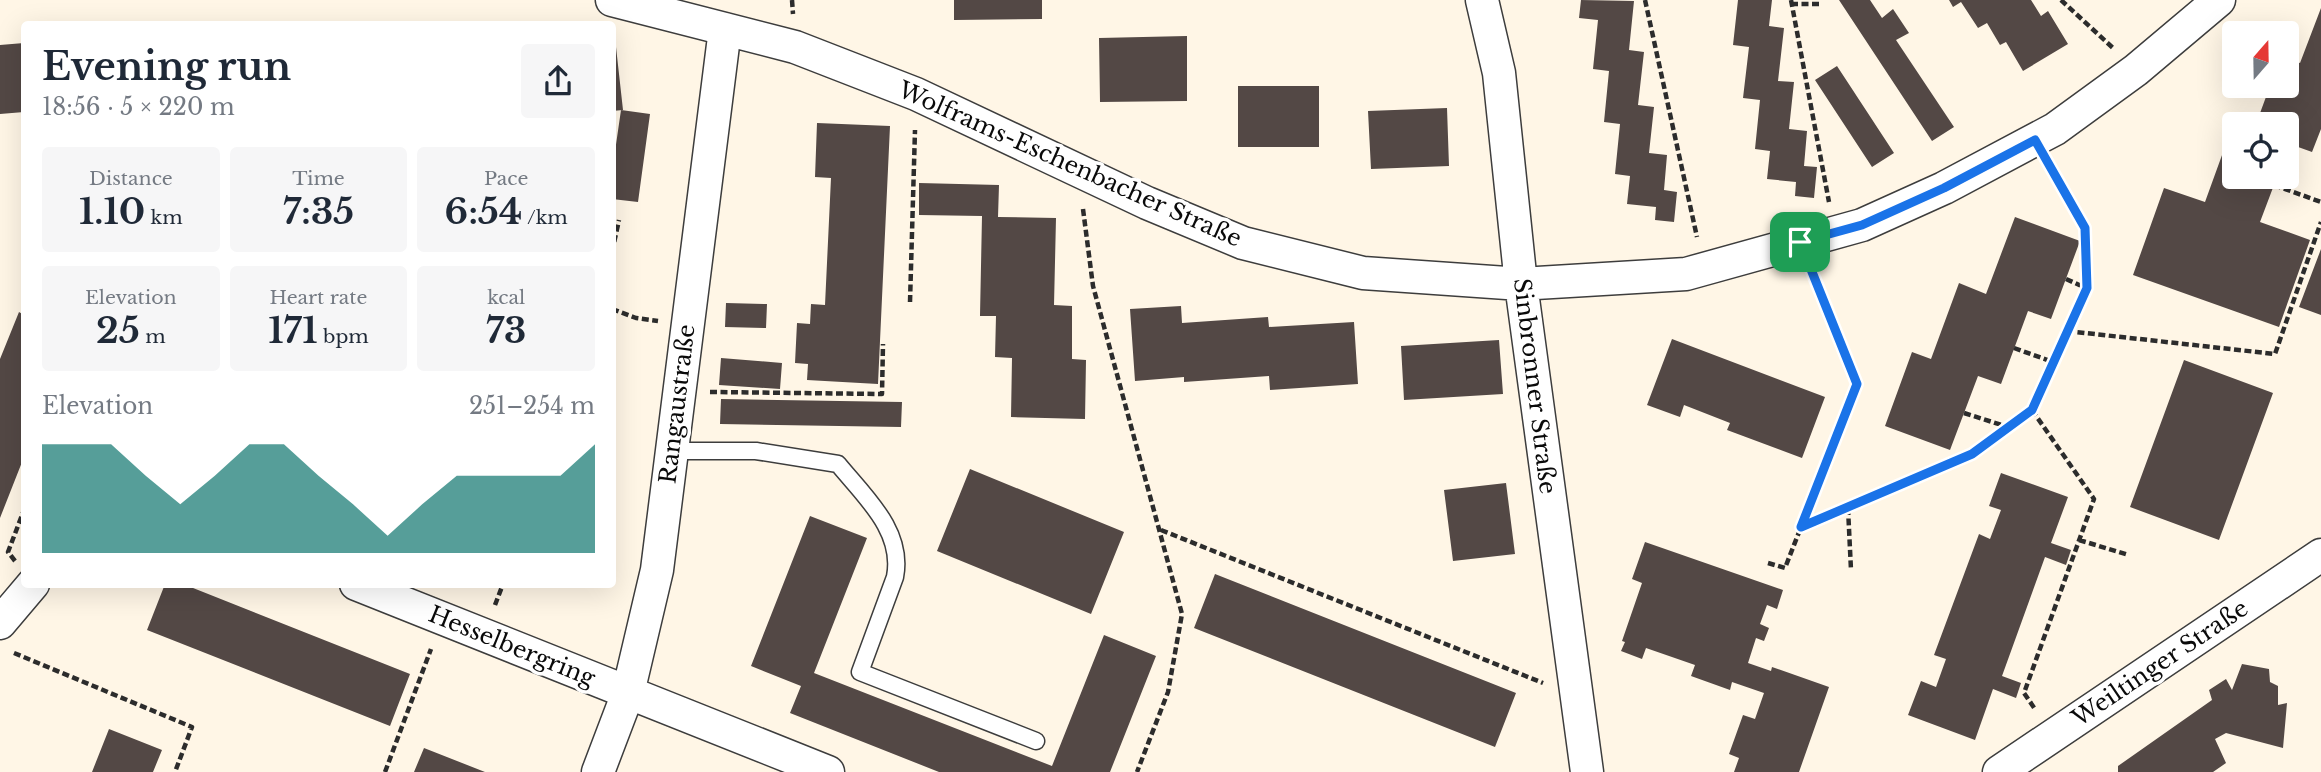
<!DOCTYPE html>
<meta charset="utf-8">
<style>
body{margin:0;font-family:"Libre Baskerville",serif;background:#f6f6f7;color:#1f2937;height:100vh;display:flex;flex-direction:column;font-size:26px;white-space:nowrap}
*{box-sizing:border-box;margin:0}
p{font-size:23px;color:#747a83}
.icon{flex:none;width:38px;height:38px;fill:none;stroke:currentColor;stroke-width:2;stroke-linecap:round;stroke-linejoin:round}
.map{position:relative;flex:1;overflow:hidden}
.sheet{position:absolute;left:21px;top:21px;width:595px;height:567px;display:flex;flex-direction:column;background:#fff;border-radius:7px;box-shadow:0 7px 28px #0002}
.sheet>*{flex:none}
.needle{width:46px;rotate:20deg}
.fabs{position:absolute;left:2222px;top:21px;display:grid;gap:14px}
.fabs a{display:grid;place-items:center;width:77px;height:77px;border-radius:7px;background:#fff;box-shadow:0 7px 28px #0002;font-size:35px}
.pin{position:absolute;display:grid;place-items:center;width:60px;height:60px;color:#fff;margin:-30px;border-radius:14px;box-shadow:0 4px 10px #0006}
.round{display:grid;place-items:center;flex:none;width:74px;height:74px;border-radius:7px;background:#f6f6f7}
.headline{display:flex;align-items:center;justify-content:space-between;height:119px;padding:0 21px}
h1{font-size:38px;font-weight:700;line-height:52px}
.figures{display:grid;grid-template-columns:repeat(3,1fr);gap:10px;height:119px;padding:7px 21px}
.figures div{display:grid;align-content:center;border-radius:7px;background:#f6f6f7;text-align:center}
.figures b{font-size:35px;font-weight:700}
.figures small{font-size:19px;font-weight:400}
.figures p{font-size:19px}
.chart{height:196px;padding:14px 21px}
.chart p{display:flex;justify-content:space-between}
.chart svg{width:100%;height:126px;margin-top:7px;fill:#0f766e;opacity:.7}
.map>svg:first-child{display:block}
.building{fill:#534845}
.lines{fill:none;stroke-linecap:round;stroke-linejoin:round}
.service-casing{stroke:#3d3d3d;stroke-width:19}
.minor-casing{stroke:#3d3d3d;stroke-width:35}
.path{stroke:#2c2c2c;stroke-width:4.5;stroke-dasharray:7 3.5;stroke-linecap:butt}
.service{stroke:#fff;stroke-width:16}
.minor{stroke:#fff;stroke-width:32}
.route-casing{stroke:#fff;stroke-width:14}
.route{stroke:#1a73e8;stroke-width:9}
.labels{text-anchor:middle;stroke-width:7;stroke-linejoin:round;paint-order:stroke}
.street-label{font-size:23px;fill:#0a0a0a;stroke:#fff}
</style>
<div class="map">
<svg width="2321" height="772" viewBox="0 0 2321 772">
<rect width="100%" height="100%" fill="#fff6e6"/>
<path class="building" d="M 954,0 L 1042,0 L 1042,19 L 954,20 Z
M 1581,0 L 1634,1 L 1629,50 L 1644,52 L 1638,105 L 1654,107 L 1649,153 L 1667,155 L 1664,190 L 1677,192 L 1674,222 L 1655,220 L 1656,207 L 1627,204 L 1630,176 L 1615,174 L 1620,124 L 1604,122 L 1609,71 L 1593,69 L 1598,20 L 1579,18 Z
M 1738,0 L 1772,0 L 1769,26 L 1784,28 L 1778,81 L 1794,82 L 1789,129 L 1807,131 L 1804,166 L 1817,167 L 1814,198 L 1795,196 L 1796,182 L 1767,179 L 1770,151 L 1755,149 L 1760,100 L 1743,98 L 1749,47 L 1733,45 Z
M 1839,0 L 1870,0 L 1882,18 L 1893,9 L 1909,33 L 1896,40 L 1954,127 L 1932,141 Z
M 1949,0 L 2031,0 L 2041,16 L 2048,11 L 2068,44 L 2023,71 L 2006,42 L 2000,45 L 1987,23 L 1978,28 L 1961,2 L 1953,7 Z
M 2321,8 L 2321,129 L 2312,152 L 2287,143 L 2287,124 L 2256,124 L 2270,86 L 2287,86 L 2287,58 L 2300,63 Z
M 1187,36 L 1187,101 L 1100,102 L 1099,38 Z
M 24,43 L 24,112 L 0,114 L 0,45 Z
M 612,47 L 616,47 L 623,110 L 612,111 Z
M 1837,66 L 1894,153 L 1872,167 L 1815,80 Z
M 1238,86 L 1319,86 L 1319,147 L 1238,147 Z
M 1447,108 L 1449,166 L 1371,169 L 1368,111 Z
M 621,110 L 650,114 L 638,202 L 612,199 L 612,172 Z
M 2234,122 L 2235,177 L 2277,177 L 2260,222 L 2310,240 L 2279,327 L 2133,275 L 2164,188 L 2205,202 Z
M 817,123 L 890,126 L 878,384 L 807,380 L 808,364 L 795,363 L 797,323 L 810,324 L 811,304 L 825,305 L 831,178 L 815,177 Z
M 919,183 L 999,185 L 998,217 L 1056,218 L 1054,305 L 1072,306 L 1072,359 L 1086,360 L 1085,419 L 1011,417 L 1012,358 L 995,357 L 996,316 L 980,316 L 982,216 L 919,215 Z
M 2015,217 L 2080,241 L 2051,319 L 2028,311 L 2001,384 L 1978,376 L 1950,450 L 1885,426 L 1912,352 L 1931,359 L 1959,283 L 1986,294 Z
M 2321,249 L 2321,315 L 2299,307 Z
M 726,303 L 767,304 L 766,328 L 725,327 Z
M 1181,306 L 1182,323 L 1268,317 L 1269,327 L 1354,322 L 1358,384 L 1270,390 L 1269,376 L 1184,382 L 1184,377 L 1135,381 L 1130,309 Z
M 19,312 L 24,315 L 24,457 L 0,518 L 0,359 Z
M 1672,339 L 1825,397 L 1802,458 L 1727,430 L 1730,423 L 1684,405 L 1680,417 L 1647,405 Z
M 1499,340 L 1503,394 L 1404,400 L 1401,346 Z
M 721,358 L 782,363 L 780,389 L 719,385 Z
M 2184,360 L 2273,393 L 2219,540 L 2130,507 Z
M 721,399 L 902,402 L 901,427 L 720,424 Z
M 970,469 L 1124,532 L 1091,614 L 937,551 Z
M 2001,473 L 2068,497 L 2051,543 L 2071,550 L 2066,565 L 2045,557 L 2002,676 L 2021,683 L 2016,698 L 1993,689 L 1975,740 L 1908,715 L 1921,681 L 1936,687 L 1946,659 L 1934,655 L 1979,534 L 1990,539 L 2001,510 L 1989,506 Z
M 1506,483 L 1515,554 L 1453,561 L 1444,490 Z
M 810,516 L 867,538 L 814,673 L 1052,766 L 1104,635 L 1156,656 L 1110,772 L 939,772 L 790,713 L 801,686 L 751,666 Z
M 1645,542 L 1783,590 L 1777,609 L 1767,605 L 1760,624 L 1769,628 L 1764,641 L 1756,638 L 1748,663 L 1771,671 L 1772,667 L 1829,687 L 1799,772 L 1734,772 L 1739,758 L 1729,754 L 1743,715 L 1755,719 L 1764,693 L 1732,682 L 1730,690 L 1691,676 L 1695,665 L 1646,648 L 1642,659 L 1621,651 L 1625,642 L 1622,641 L 1642,583 L 1632,579 Z
M 1215,574 L 1516,693 L 1495,747 L 1194,628 Z
M 165,584 L 183,584 L 410,674 L 390,726 L 147,630 Z
M 2242,664 L 2269,669 L 2270,682 L 2278,686 L 2278,705 L 2287,703 L 2283,748 L 2226,733 L 2215,739 L 2226,763 L 2213,772 L 2118,772 L 2118,766 L 2212,700 L 2209,690 L 2226,679 L 2232,690 Z
M 109,729 L 162,750 L 153,772 L 92,772 Z
M 424,748 L 485,772 L 414,772 Z"/>
<g class="lines">
<defs>
<path id="service" d="M 671,451 L 756,451 L 838,464 C 865,497 904,531 895,577 L 860,672 L 1036,741"/>
<path id="minor" d="M 612,0 L 795,47 L 916,94 L 1147,203 L 1243,243 L 1363,273 L 1521,284 L 1686,274 L 1862,225 L 1944,188 L 2055,129 L 2136,70 L 2219,0
M 1482,0 L 1499,73 L 1521,284 L 1587,772
M 356,584 L 828,772
M 0,623 L 33,584
M 598,772 L 628,693 L 657,570 L 725,29
M 1999,772 L 2321,555"/>
</defs>
<use href="#service" class="service-casing"/>
<use href="#minor" class="minor-casing"/>
<path class="path" d="M 792,0 L 793,14
M 1645,0 L 1697,237
M 1791,0 L 1829,202
M 2061,0 L 2113,48
M 1791,4 L 1819,4
M 2274,185 L 2321,202
M 1083,209 L 1093,286 L 1182,614 L 1168,692 L 1137,772
M 612,252 L 619,220
M 2066,279 L 2086,288
M 910,302 L 915,130
M 612,309 L 636,318 L 658,321
M 2067,331 L 2275,354 L 2321,222
M 2014,348 L 2053,362
M 710,392 L 882,394 L 883,344
M 2032,410 L 2094,499 L 2024,693 L 2035,709
M 1964,413 L 2008,427
M 1848,508 L 1851,570
M 1801,527 L 1972,454 L 2032,410 L 2086,288 L 2085,228 L 2051,167
M 1161,530 L 1543,683
M 2079,540 L 2129,555
M 15,561 L 8,552 L 24,510
M 1768,563 L 1785,568 L 1857,384 L 1812,272
M 495,605 L 503,584
M 14,653 L 192,727 L 175,772
M 385,772 L 431,649"/>
<use href="#service" class="service"/>
<use href="#minor" class="minor"/>
</g>
<g class="lines">
<defs>
<path id="route" d="M 2035,140 L 2085,228 L 2087,288 L 2032,410 L 1972,454 L 1801,527 L 1857,384 L 1800,242 L 1862,225 L 1944,188 Z"/>
</defs>
<use href="#route" class="route-casing"/>
<use href="#route" class="route"/>
</g>
<g class="labels">
<g class="street-label">
<text transform="translate(1070 164) rotate(24)" y="8">Wolframs-Eschenbacher Straße</text>
<text transform="translate(1535 386) rotate(83)" y="8">Sinbronner Straße</text>
<text transform="translate(677 404) rotate(-83)" y="8">Rangaustraße</text>
<text transform="translate(512 646) rotate(22)" y="8">Hesselbergring</text>
<text transform="translate(2160 663) rotate(-34)" y="8">Weiltinger Straße</text>
</g>
</g>
</svg>
<div class="fabs">
<a><svg class="needle" viewBox="-14 -14 28 28"><path d="M0-13l5 13h-10z" fill="#e53935"/><path d="M0 13l5-13h-10z" fill="#747a83"/></svg></a>
<a><svg class="icon" aria-label="locate" viewBox="0 0 24 24"><circle cx="12" cy="12" r="6"/><path d="M12 2v4M12 18v4M2 12h4M18 12h4"/></svg></a>
</div>
<div class="pin" style="left:1800px;top:242px;background:#1e9e55"><svg class="icon" aria-label="arrive" viewBox="0 0 24 24"><path d="M6 21V4h12l-3 4 3 4H6"/></svg></div>
<section class="sheet">
<div class="headline"><div><h1>Evening run</h1><p>18:56 · 5 × 220 m</p></div><a class="round"><svg class="icon" aria-label="share" viewBox="0 0 24 24"><path d="M12 15V3M7 8l5-5 5 5M5 13v7h14v-7"/></svg></a></div>
<div class="figures">
<div><p>Distance</p><b>1.10<small> km</small></b></div>
<div><p>Time</p><b>7:35</b></div>
<div><p>Pace</p><b>6:54<small> /km</small></b></div>
</div>
<div class="figures">
<div><p>Elevation</p><b>25<small> m</small></b></div>
<div><p>Heart rate</p><b>171<small> bpm</small></b></div>
<div><p>kcal</p><b>73</b></div>
</div>
<div class="chart"><p><span>Elevation</span>251–254 m</p>
<svg viewBox="0 0 160 44" preserveAspectRatio="none"><path d="M0 44V6L10 6L20 6L30 17L40 27L50 17L60 6L70 6L80 17L90 27L100 38L110 27L120 17L130 17L140 17L150 17L160 6V44z"/></svg>
</div>
</section>
</div>
